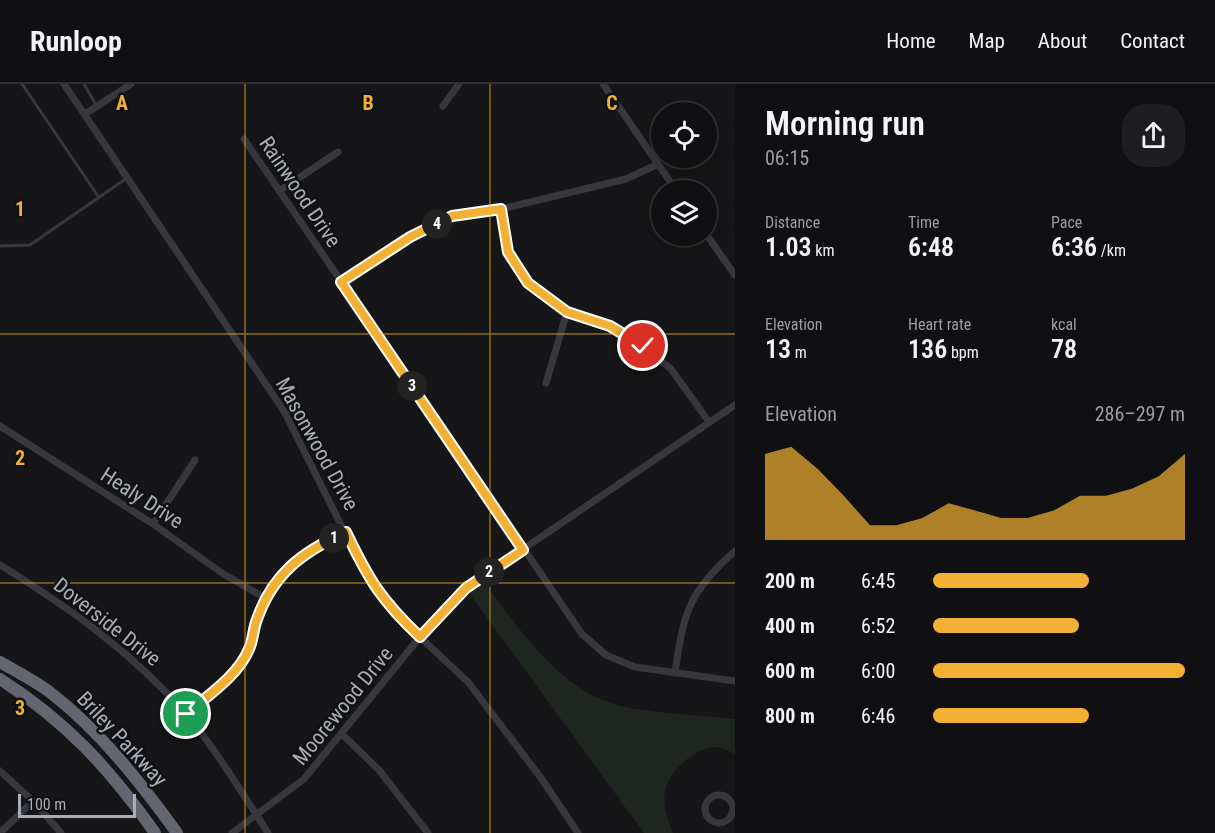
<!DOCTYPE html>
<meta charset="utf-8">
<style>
body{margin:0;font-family:"Roboto Condensed",sans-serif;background:#1e1e20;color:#f1f3f6;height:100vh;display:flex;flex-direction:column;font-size:22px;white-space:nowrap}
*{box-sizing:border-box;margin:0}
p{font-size:20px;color:#9c9d9f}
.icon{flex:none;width:33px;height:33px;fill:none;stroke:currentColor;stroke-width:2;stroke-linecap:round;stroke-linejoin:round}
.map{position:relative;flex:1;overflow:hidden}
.panel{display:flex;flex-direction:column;background:#101012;width:480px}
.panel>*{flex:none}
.tools{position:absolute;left:651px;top:18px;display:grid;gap:12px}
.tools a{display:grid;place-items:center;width:66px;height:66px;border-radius:50%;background:#101012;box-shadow:0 3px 15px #0003,0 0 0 2px #303032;font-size:30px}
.scale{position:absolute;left:18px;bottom:15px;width:118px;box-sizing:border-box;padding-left:6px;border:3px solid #a8adb8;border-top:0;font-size:16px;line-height:21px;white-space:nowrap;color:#a8adb8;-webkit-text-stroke:4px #111113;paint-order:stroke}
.pin{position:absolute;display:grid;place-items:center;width:51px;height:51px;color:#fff;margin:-26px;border:3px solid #fff;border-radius:50%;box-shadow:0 2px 6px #0007}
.km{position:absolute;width:30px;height:30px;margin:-15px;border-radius:50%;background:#222;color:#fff;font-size:16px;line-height:30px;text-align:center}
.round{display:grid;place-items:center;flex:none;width:63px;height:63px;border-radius:24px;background:#1e1e20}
.headline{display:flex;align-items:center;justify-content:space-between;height:102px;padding:0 30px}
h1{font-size:33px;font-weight:600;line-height:45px}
.stats{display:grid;grid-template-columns:repeat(3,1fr);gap:9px;height:102px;padding:6px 30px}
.stats div{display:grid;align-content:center}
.stats b{font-size:26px;font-weight:600}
.stats small{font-size:16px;font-weight:400}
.stats p{font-size:16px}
.chart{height:168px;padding:12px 30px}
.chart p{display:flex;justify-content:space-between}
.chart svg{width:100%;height:108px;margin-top:6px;fill:#f2b134;opacity:.7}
ul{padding:0 30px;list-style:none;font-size:20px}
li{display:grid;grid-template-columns:96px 72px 1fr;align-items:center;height:45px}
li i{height:15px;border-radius:8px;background:#f2b134}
header{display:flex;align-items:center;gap:36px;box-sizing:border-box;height:84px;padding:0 30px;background:#101012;border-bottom:2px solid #303032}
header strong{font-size:28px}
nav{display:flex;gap:33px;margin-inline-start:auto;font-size:21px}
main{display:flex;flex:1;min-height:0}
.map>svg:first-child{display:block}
.park{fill:#1e261f}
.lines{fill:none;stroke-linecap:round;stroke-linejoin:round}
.lane{stroke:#37383d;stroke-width:3}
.street{stroke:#37383d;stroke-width:7}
.highway{stroke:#63666e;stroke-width:12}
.route-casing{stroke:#fff;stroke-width:12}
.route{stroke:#f2b134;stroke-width:8}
.grid{fill:none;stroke:#f2b134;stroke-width:1.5;stroke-opacity:0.55}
.labels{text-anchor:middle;stroke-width:5;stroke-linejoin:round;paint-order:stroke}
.street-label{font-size:21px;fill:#a8adb8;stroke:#111113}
.grid-label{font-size:20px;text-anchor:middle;font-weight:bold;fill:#f2b134;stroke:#111113;stroke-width:5;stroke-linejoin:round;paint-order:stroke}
</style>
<header>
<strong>Runloop</strong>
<nav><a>Home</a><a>Map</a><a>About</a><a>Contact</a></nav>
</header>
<main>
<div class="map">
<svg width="735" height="749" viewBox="0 0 735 749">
<rect width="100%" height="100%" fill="#161618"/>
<path class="park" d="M 484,498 C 522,548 563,613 630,624 C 664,630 700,631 735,635 L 735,670 C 730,668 723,663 718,663 C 698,661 671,685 666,704 C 661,719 668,735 673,749 L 644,749 L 469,509 Z"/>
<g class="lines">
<path class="lane" d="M 22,0 L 98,112
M 84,0 L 96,21
M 0,162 L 30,161 L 127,94"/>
<path class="street" d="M 64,0 L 284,327 L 369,497 L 390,525 L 468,598 L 541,694 L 578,749
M 603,0 L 676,106
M 443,22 L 459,0
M 85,30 L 131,0
M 244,55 L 582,550 L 606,571 L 635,583 L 735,597
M 279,107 L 338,68
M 501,125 L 508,168 L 528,199 L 567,228 L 610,242 L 643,262 L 671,285 L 709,338
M 706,150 L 735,191
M 341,198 L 410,153 L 452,132 L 501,125 L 626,95 L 658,80
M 546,299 L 567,228
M 0,342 L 153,440 L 222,489 L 265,514
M 153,440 L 195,376
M 0,481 C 68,523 132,568 185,629 C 216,665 242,709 268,749
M 675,589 C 683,530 689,507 735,467
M 186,630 C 207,612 238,592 249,565 C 256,550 257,532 264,517 C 280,481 313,463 346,448
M 343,651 L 379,686 L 428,749
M 0,687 L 33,717 L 61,749
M705 725a14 14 0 1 1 28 0a14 14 0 1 1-28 0Z
M 0,749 L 33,717
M 232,749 L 304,695 L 420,553 L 466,504 L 735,321"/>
<path class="highway" d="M 0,578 C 17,588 35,597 51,609 C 101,648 140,698 177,749
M 0,595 C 66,637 110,685 155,749"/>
</g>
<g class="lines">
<defs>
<path id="route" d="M 186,630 C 207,612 238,592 249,565 C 253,557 253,547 256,538 C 272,490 302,468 346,448 C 369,496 381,516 420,553 L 466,504 L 523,466 L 341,198 L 410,153 L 452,132 L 501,125 L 508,168 L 528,199 L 567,228 L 610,242 L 643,262"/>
</defs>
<use href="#route" class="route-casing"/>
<use href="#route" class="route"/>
</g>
<path class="grid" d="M 245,0 L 245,749M 490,0 L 490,749M 0,250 L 735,250M 0,499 L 735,499"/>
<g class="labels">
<g class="street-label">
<text transform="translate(300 108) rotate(56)" y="7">Rainwood Drive</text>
<text transform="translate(317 360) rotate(61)" y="7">Masonwood Drive</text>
<text transform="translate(142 414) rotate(33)" y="7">Healy Drive</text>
<text transform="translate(107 538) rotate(38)" y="7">Doverside Drive</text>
<text transform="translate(343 622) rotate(-51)" y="7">Moorewood Drive</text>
<text transform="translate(122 655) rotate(47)" y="7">Briley Parkway</text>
</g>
</g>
<g class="grid-label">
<text x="122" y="26">A</text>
<text x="368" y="26">B</text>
<text x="612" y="26">C</text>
<text x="20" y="132">1</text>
<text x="20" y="381">2</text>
<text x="20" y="631">3</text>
</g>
</svg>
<div class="tools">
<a><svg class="icon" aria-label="locate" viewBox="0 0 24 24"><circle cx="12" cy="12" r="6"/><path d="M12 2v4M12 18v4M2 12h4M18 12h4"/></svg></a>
<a><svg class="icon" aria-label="layers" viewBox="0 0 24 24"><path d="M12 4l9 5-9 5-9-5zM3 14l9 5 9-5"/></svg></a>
</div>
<div class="scale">100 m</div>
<div class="pin" style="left:186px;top:630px;background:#1e9e55"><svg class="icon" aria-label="arrive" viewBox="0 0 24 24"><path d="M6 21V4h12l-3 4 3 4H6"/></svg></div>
<div class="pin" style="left:643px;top:262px;background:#d93025"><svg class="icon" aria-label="check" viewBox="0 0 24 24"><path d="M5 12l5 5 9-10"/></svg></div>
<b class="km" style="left:334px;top:454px">1</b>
<b class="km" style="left:489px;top:488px">2</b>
<b class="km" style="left:412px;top:302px">3</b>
<b class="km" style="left:437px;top:140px">4</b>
</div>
<section class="panel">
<div class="headline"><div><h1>Morning run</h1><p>06:15</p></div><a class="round"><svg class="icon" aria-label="share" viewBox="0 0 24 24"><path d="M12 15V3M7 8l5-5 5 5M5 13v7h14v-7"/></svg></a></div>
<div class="stats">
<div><p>Distance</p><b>1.03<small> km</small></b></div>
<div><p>Time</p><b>6:48</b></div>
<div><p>Pace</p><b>6:36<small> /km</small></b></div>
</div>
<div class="stats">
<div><p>Elevation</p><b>13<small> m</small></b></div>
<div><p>Heart rate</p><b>136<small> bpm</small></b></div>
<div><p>kcal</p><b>78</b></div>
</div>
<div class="chart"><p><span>Elevation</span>286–297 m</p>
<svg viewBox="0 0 160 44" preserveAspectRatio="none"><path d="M0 44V9L10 6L20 15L30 26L40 38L50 38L60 35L70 29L80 32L90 35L100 35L110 32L120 26L130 26L140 23L150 18L160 9V44z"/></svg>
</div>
<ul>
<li><b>200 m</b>6:45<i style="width:62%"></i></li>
<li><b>400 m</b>6:52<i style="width:58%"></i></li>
<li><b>600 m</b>6:00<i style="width:100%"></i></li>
<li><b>800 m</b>6:46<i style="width:62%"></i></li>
</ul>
</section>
</main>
